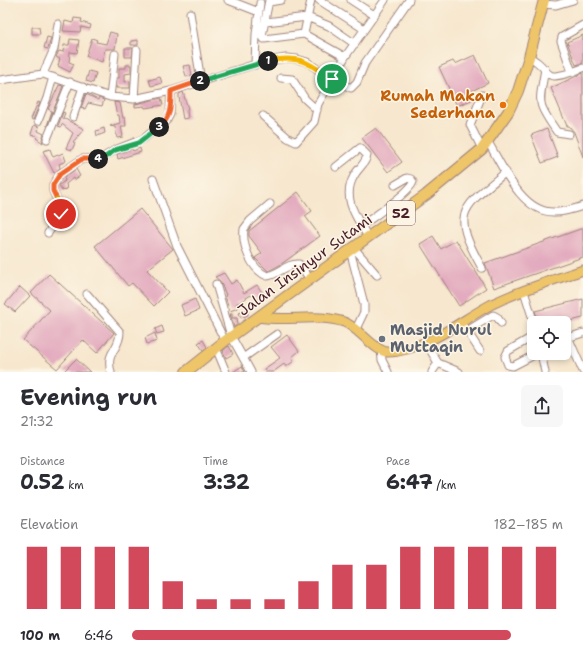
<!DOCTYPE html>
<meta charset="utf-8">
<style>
body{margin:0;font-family:"Shantell Sans",sans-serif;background:#f7f7f7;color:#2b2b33;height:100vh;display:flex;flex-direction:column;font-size:15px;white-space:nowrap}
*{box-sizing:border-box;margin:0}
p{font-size:13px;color:#7c7c81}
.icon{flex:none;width:22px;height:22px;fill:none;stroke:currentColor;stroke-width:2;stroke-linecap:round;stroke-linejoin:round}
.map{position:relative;height:372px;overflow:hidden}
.sheet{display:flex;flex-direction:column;background:#fff;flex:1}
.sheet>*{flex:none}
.fabs{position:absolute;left:527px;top:316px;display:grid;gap:8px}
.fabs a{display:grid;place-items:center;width:44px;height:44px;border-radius:6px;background:#fff;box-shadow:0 2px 6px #0003;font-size:20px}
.pin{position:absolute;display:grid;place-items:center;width:34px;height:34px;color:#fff;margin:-17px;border:2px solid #fff;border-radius:50%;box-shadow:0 1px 4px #0007}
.km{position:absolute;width:20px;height:20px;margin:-10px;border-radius:50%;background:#222;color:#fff;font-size:11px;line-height:20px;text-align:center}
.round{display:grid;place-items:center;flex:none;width:42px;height:42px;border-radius:6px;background:#f7f7f7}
.headline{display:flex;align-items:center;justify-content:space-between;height:68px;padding:0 20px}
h1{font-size:22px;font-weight:700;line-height:30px}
.metrics{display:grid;grid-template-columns:repeat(3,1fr);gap:6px;height:68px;padding:4px 20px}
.metrics div{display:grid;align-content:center}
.metrics b{font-size:20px;font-weight:700}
.metrics small{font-size:11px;font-weight:400}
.metrics p{font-size:11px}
.chart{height:112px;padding:8px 20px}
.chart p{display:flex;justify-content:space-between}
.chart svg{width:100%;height:72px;margin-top:4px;stroke:#d1495b;stroke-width:6}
ul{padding:0 20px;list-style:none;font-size:13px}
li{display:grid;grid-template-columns:64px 48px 1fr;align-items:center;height:30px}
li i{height:10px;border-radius:5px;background:#d1495b}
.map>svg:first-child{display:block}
.building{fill:#e3abbf}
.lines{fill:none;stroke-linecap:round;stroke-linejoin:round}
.minor-casing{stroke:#a0837c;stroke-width:9}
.major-casing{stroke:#a0837c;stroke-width:11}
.highway-casing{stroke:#a0837c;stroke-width:12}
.minor{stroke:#fff;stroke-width:7}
.major{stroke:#eec569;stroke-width:9}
.highway{stroke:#eec569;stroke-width:10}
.split-1-casing{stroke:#fff;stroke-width:8}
.split-2-casing{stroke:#fff;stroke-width:8}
.split-3-casing{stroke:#fff;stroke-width:8}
.split-4-casing{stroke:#fff;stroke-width:8}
.split-5-casing{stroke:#fff;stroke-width:8}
.split-6-casing{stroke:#fff;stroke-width:8}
.split-1{stroke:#f5b400;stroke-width:5}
.split-2{stroke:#22a559;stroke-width:5}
.split-3{stroke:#f0652b;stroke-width:5}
.split-4{stroke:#22a559;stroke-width:5}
.split-5{stroke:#f0652b;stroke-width:5}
.split-6{stroke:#f5b400;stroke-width:5}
.food-dot{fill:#e8710a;stroke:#fcf5e5;stroke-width:1.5}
.worship-dot{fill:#6b7280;stroke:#fcf5e5;stroke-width:1.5}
.labels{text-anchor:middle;stroke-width:3;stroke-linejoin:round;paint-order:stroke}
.shield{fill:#fcf5e5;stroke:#7f5f63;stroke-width:1}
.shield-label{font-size:14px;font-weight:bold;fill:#4a1f2b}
.food-label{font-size:15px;font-weight:bold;fill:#c56008;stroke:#fcf5e5;text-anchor:end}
.street-label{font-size:15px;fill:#4a1f2b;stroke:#fcf5e5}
.worship-label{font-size:15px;font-weight:bold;fill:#5b616d;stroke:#fcf5e5;text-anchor:start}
</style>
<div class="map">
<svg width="583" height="372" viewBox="0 0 583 372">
<rect width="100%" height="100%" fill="#fcf5e5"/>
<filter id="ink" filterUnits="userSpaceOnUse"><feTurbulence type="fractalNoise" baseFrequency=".025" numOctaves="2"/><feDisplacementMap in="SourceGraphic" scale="8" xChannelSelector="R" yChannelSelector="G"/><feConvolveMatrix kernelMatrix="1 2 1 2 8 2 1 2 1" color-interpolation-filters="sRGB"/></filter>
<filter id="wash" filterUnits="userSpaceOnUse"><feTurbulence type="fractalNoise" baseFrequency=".012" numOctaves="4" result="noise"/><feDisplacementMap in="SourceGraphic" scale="16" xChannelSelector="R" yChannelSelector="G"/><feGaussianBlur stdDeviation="0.9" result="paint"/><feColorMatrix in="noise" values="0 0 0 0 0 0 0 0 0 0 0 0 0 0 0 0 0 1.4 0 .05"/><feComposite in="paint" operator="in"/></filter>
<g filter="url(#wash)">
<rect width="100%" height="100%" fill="#f7e7ce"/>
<g id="blocks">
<path class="building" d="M 74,18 L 82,19 L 81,22 L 91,25 L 90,29 L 81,27 L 80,32 L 63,31 L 65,21 L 73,23 Z
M 32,27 L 39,27 L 40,34 L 32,34 Z
M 110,32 L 117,34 L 115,49 L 105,49 L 102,62 L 86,56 L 92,38 L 97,40 L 96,42 L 106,44 Z
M 583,35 L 583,63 L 576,65 L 567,42 Z
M 47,37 L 51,38 L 48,49 L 44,48 Z
M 70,39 L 79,40 L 77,53 L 70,52 L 69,62 L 74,64 L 70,72 L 58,66 L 60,59 L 56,57 L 59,51 L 63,52 L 64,45 L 69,45 Z
M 138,40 L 138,45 L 131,45 L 131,41 Z
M 125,48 L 133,48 L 132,57 L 125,57 Z
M 475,55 L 488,83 L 467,93 L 471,100 L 457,106 L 439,67 L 453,61 L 455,64 Z
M 126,65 L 131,65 L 131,73 L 125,74 L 125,82 L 130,81 L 130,88 L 116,88 L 117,78 L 119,78 L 119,68 L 126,68 Z
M 190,65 L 192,75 L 186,76 L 183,66 Z
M 89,71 L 96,73 L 93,83 L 86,81 Z
M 583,73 L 583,157 L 574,132 L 569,126 L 567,126 L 551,88 Z
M 160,77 L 162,83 L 151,86 L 149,80 Z
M 59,85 L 63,86 L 47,126 L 52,111 L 48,109 Z
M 183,92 L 188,109 L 187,111 L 188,118 L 183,119 L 179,97 L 179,94 Z
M 86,94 L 98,100 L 99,98 L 104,100 L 102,106 L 88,103 L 85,109 L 81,108 Z
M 161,98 L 163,105 L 145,108 L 144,106 L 135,107 L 135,104 Z
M 38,102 L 40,103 L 33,120 L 31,119 Z
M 114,102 L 120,103 L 123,118 L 125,118 L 126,126 L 121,126 L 123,137 L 117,138 L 115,127 L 110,126 L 120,123 L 119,115 L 117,115 Z
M 63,112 L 65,113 L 63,118 L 84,129 L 73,142 L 75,143 L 72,150 L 66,148 L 73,133 L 62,124 L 61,127 L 58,126 Z
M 34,125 L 39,127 L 38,131 L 44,134 L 42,139 L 43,143 L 36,138 L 37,136 L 31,134 Z
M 104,128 L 105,133 L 97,136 L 96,131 Z
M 376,128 L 402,162 L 388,172 L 362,138 Z
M 547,129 L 558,157 L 542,163 L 531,135 Z
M 140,148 L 141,152 L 118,159 L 117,154 L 132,149 L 133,151 Z
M 50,149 L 53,157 L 63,153 L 66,161 L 59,164 L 60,168 L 54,173 L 43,151 Z
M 76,169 L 80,176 L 74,180 L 73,178 L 66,184 L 67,189 L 62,191 L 59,185 L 65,181 L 64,178 Z
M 298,192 L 312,211 L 305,216 L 320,236 L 280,265 L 268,271 L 255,258 L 262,253 L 249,236 L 249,231 Z
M 140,209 L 173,249 L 147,270 L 168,292 L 154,306 L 132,283 L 128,286 L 95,246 Z
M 583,228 L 583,257 L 494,288 L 485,263 Z
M 433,236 L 441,249 L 456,240 L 486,288 L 459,306 L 420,244 Z
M 224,273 L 231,284 L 237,280 L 244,293 L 257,285 L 264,295 L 257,300 L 254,295 L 252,296 L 251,295 L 236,304 L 238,308 L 230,311 L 225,296 L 226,295 L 220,281 L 215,277 Z
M 49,274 L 114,333 L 97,353 L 83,340 L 57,369 L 23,340 L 50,310 L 31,293 Z
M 20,287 L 30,296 L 15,312 L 5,304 Z
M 195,299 L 199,310 L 185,316 L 181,305 Z
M 583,299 L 583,318 L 562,323 L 539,323 L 535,311 Z
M 247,310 L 248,315 L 241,318 L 239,313 Z
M 230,314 L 232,314 L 232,318 L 237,318 L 238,324 L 234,327 Z
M 162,326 L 164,332 L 157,334 L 155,329 Z
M 155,333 L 157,341 L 147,344 L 145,338 Z
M 287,335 L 299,351 L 292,357 L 294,361 L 286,367 L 284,364 L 273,372 L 265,372 L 264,369 L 280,358 L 271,347 Z
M 203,340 L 207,347 L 203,350 L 198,343 Z
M 229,346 L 233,354 L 226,358 L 223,351 Z
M 76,359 L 90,372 L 63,372 Z
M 242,366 L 245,372 L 233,372 Z"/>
</g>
</g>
<g filter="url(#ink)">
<use href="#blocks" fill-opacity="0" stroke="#a0837c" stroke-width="1"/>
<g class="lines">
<defs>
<path id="minor" d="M 228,0 L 259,12
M 269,0 L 262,36 L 264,39 L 304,34 L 345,57
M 319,0 L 364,29
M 351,0 L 374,15
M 269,2 L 281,0
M 543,4 L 556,5 L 573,0
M 190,13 L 201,81
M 266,22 L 307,17 L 329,26 L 355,44
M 304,34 L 311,0
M 529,57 C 554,69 539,83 572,72 L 561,41 L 562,37 L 583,25
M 255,65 L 256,34 L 260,3
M 545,69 C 539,104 536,102 557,132 L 569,134
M 572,72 L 583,68
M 43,74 L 54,49 L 58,24
M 281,78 L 292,79 L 305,99 L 317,110
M 0,80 L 43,74 L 110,97 L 134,99 L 171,91 L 262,62 L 286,58 L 297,59 L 307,62 L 332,79 L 351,88 L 357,82 L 365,63 L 409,0
M 110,97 L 115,54
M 134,99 L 137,50
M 263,116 L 288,138 L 296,142 L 314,122 L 318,104 L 345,57 L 385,0
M 73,117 L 83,87
M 38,121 L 47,98 L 53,77
M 47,139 L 70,82
M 488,142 C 502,165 521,212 553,212 C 562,213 574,209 583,206
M 482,149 L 470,125 L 482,95
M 336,167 L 360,148 L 367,155 C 366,164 358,168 354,176 C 341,198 357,218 368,237
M 153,179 L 177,246 L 225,341
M 270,204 L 250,221 L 244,229 C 242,246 251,269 267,276 C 278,275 287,263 299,264 L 310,279
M 361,226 C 371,219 411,191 413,182 L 411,179 L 407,178 L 395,185
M 48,233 L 61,214 L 61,209 L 53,191 L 53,185 L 60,174 L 82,159 L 102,158 L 115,150 L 143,139 L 167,120 L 170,114 L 171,91
M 354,248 L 377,275
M 350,250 L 364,304 L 364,312 L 356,329
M 482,268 C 451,212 460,210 506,172
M 216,284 L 231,336 L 251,372
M 524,291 L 534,323
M 87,294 L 120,332 C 120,350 105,351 111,372
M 465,328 L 480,351
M 467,331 L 493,315 L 497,317 L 501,323
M 534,336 L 508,351 L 505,357 L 508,365 L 513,366 L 538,353
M 568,337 L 583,371
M 564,339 L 583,333
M 426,343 L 438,363 L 459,372
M 216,348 L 226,372
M 381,350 L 382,360 L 388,372
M 541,353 L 545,372
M 243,358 L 277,334
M 432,372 L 438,363"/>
<path id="major" d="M 259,317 C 287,322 317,313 344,322 C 357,326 376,353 388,352 C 425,351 460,321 492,304 C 521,290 553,280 583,270"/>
<path id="highway" d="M 186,372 L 225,341 L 426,195 L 482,149 L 508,112 L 518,91 L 529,57 L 544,0"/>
</defs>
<use href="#minor" class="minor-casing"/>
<use href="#major" class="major-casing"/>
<use href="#highway" class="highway-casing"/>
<use href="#minor" class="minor"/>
<use href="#major" class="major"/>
<use href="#highway" class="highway"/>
</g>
</g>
<g class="lines" filter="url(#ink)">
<defs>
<path id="split-1" d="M 268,61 C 300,55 306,61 332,79"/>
<path id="split-2" d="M 200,81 L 268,61"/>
<path id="split-3" d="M 159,127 C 171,119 171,105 171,91 L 200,81"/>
<path id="split-4" d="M 98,159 L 107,156 L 115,150 L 139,143 L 159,127"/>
<path id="split-5" d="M 57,199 L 53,191 L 53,185 L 60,174 L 82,159 L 98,159"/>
<path id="split-6" d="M 57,199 L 61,214"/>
</defs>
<use href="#split-1" class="split-1-casing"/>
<use href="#split-2" class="split-2-casing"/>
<use href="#split-3" class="split-3-casing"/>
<use href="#split-4" class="split-4-casing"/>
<use href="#split-5" class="split-5-casing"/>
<use href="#split-6" class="split-6-casing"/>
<use href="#split-1" class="split-1"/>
<use href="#split-2" class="split-2"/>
<use href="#split-3" class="split-3"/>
<use href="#split-4" class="split-4"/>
<use href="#split-5" class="split-5"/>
<use href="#split-6" class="split-6"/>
</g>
<circle class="food-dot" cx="503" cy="105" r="4"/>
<circle class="worship-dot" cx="382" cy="339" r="4"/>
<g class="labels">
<rect class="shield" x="387" y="201" width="28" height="24" rx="3"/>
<g class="shield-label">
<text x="401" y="218">52</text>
</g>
<g class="food-label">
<text x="495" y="101">Rumah Makan<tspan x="495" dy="17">Sederhana</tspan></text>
</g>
<g class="street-label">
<text transform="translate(305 265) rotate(-36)" y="5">Jalan Insinyur Sutami</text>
</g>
<g class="worship-label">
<text x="390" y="335">Masjid Nurul<tspan x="390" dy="17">Muttaqin</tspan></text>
</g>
</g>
</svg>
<div class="fabs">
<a><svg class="icon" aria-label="locate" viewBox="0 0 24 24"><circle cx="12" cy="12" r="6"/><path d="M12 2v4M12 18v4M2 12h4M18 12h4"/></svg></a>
</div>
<div class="pin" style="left:332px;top:79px;background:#1e9e55"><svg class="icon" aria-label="arrive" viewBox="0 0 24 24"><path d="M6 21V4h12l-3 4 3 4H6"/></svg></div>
<div class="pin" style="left:61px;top:214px;background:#d93025"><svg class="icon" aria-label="check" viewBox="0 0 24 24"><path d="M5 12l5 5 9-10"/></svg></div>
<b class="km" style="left:268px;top:61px">1</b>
<b class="km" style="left:200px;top:81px">2</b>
<b class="km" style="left:159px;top:127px">3</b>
<b class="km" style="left:98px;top:159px">4</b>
</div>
<section class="sheet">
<div class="headline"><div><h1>Evening run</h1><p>21:32</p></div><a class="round"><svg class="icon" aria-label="share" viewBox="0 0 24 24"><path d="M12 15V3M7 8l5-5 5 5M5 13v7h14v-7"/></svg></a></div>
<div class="metrics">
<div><p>Distance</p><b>0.52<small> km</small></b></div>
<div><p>Time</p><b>3:32</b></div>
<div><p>Pace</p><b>6:47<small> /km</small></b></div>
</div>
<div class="chart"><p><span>Elevation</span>182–185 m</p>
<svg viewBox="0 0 160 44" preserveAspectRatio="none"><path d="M5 44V6M15 44V6M25 44V6M35 44V6M45 44V27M55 44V38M65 44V38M75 44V38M85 44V27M95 44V17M105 44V17M115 44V6M125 44V6M135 44V6M145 44V6M155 44V6"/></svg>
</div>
<ul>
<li><b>100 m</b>6:46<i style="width:88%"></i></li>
</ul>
</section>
